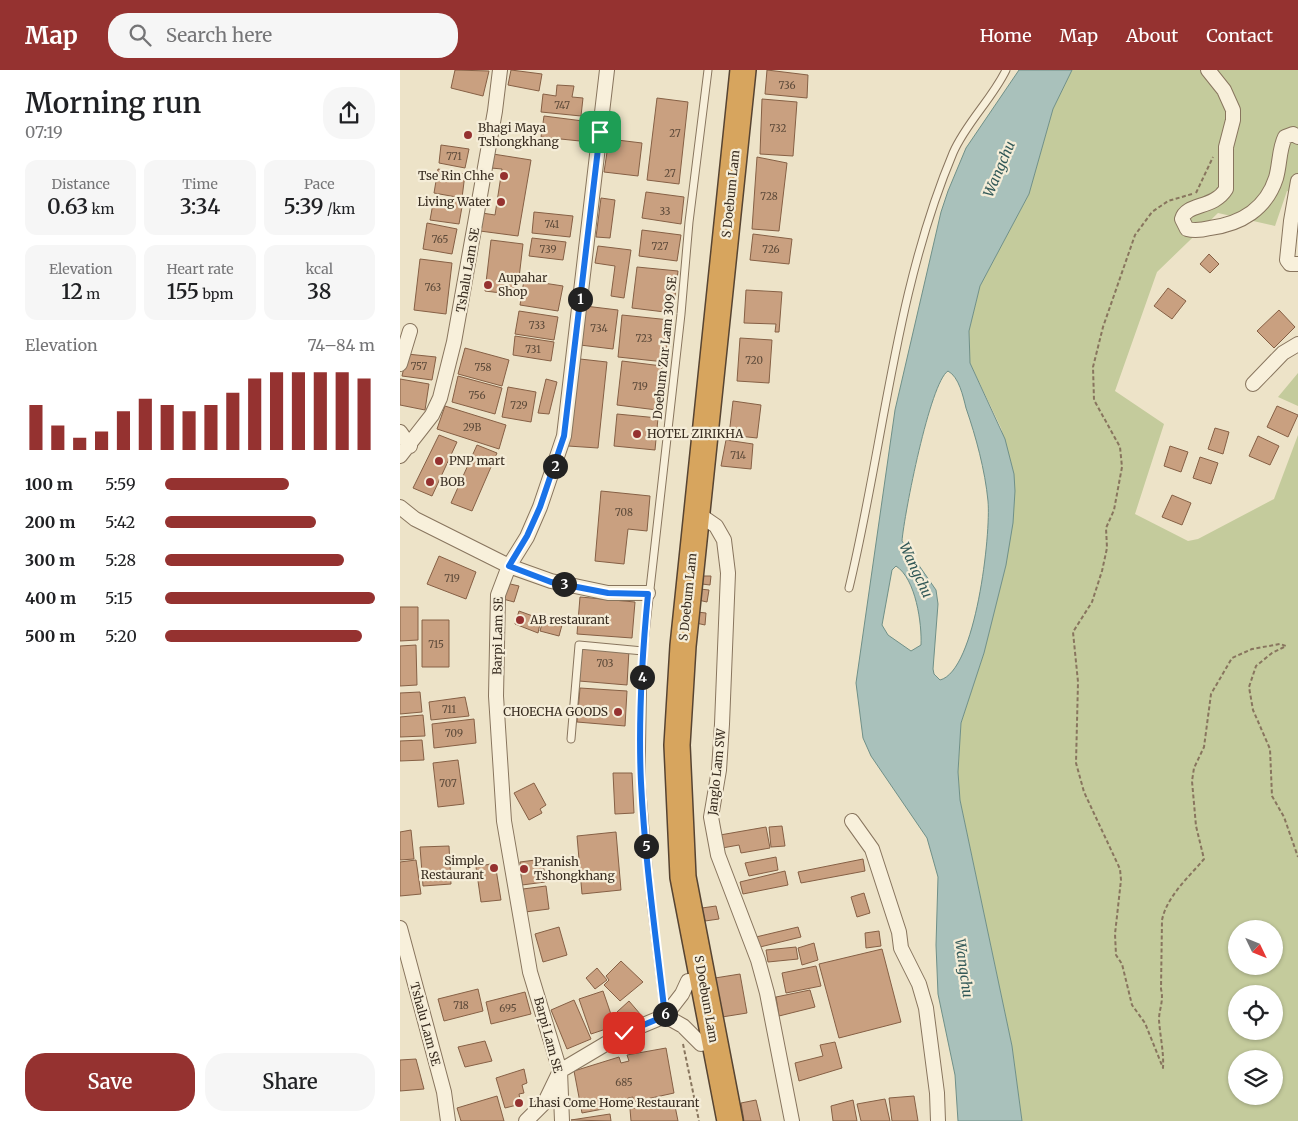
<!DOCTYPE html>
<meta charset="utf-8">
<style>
body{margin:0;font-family:Merriweather,serif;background:#f6f6f6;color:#202124;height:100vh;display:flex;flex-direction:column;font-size:19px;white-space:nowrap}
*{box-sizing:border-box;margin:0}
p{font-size:16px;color:#757577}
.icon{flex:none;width:28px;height:28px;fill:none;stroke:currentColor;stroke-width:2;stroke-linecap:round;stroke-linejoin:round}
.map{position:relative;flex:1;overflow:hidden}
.drawer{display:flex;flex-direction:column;background:#fff;width:400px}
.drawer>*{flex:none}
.needle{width:32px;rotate:133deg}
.tools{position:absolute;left:828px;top:850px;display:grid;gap:10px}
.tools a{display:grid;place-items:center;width:55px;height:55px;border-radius:50%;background:#fff;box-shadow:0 1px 4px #0004;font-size:25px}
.pin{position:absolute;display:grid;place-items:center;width:42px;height:42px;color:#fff;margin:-21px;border-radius:10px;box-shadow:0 2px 8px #0006}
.km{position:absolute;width:25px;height:25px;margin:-12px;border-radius:50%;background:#222;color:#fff;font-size:14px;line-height:25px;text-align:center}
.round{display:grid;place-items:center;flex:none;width:52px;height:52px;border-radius:20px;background:#f6f6f6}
.overview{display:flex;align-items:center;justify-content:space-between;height:85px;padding:0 25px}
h1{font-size:28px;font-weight:600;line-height:38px}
.metrics{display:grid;grid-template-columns:repeat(3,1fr);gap:8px;height:85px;padding:5px 25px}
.metrics div{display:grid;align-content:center;border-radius:12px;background:#f6f6f6;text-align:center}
.metrics b{font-size:21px;font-weight:600}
.metrics small{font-size:14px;font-weight:400}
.metrics p{font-size:14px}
.chart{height:140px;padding:10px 25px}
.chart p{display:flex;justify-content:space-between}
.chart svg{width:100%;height:90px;margin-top:5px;stroke:#953230;stroke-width:6}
.primary-button{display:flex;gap:10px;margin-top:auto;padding:10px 25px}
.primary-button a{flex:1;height:58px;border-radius:20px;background:#953230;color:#fff;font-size:20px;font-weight:600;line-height:58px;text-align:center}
.primary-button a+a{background:#f6f6f6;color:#202124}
ul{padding:0 25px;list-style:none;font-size:16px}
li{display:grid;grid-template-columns:80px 60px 1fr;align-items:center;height:38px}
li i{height:12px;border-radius:6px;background:#953230}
header{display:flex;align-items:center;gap:30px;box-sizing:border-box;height:70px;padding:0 25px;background:#953230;color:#fff}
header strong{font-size:24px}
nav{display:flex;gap:28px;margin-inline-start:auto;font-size:18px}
.search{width:350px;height:45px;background:#f6f6f6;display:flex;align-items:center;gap:12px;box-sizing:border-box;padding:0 18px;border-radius:20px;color:#757577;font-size:19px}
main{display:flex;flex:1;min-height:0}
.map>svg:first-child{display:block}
.green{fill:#c4cb9c;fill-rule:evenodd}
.water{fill:#a9c1bb;stroke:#709088;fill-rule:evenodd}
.building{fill:#c9a080;stroke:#866045}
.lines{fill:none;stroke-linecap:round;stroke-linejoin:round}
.lane-casing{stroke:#88755e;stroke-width:9}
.street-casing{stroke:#88755e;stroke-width:16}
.highway-casing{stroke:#574432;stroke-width:28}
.path{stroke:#88755e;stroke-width:2;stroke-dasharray:4 2.5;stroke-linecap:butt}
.lane{stroke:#f8f0db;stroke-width:7}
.street{stroke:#f8f0db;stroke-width:14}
.highway{stroke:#d7a55e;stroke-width:25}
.route-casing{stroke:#fff;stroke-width:10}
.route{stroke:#1a73e8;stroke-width:6}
.poi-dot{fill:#953230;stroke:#f5edd8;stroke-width:2}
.labels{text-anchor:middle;stroke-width:4.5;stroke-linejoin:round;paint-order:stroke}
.number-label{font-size:10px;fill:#5d4a39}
.poi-label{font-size:12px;fill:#392d21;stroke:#f5edd8;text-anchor:start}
.street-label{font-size:12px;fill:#392d21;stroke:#f5edd8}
.water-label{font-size:14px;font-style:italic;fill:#315857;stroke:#f5edd8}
</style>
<header>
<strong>Map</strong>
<div class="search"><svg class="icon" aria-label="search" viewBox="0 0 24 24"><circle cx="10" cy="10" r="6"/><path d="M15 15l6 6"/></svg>Search here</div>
<nav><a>Home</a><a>Map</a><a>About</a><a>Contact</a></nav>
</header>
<main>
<section class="drawer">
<div class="overview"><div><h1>Morning run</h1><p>07:19</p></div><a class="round"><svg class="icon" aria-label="share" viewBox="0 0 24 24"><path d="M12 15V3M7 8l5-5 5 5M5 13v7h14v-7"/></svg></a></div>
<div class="metrics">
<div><p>Distance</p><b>0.63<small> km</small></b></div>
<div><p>Time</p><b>3:34</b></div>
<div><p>Pace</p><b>5:39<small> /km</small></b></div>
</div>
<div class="metrics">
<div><p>Elevation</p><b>12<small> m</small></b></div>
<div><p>Heart rate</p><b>155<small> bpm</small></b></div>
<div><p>kcal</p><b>38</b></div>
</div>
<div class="chart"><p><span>Elevation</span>74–84 m</p>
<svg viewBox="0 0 160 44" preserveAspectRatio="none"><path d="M5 44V22M15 44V32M25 44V38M35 44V35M45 44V25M55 44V19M65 44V22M75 44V25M85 44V22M95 44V16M105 44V9M115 44V6M125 44V6M135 44V6M145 44V6M155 44V9"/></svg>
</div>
<ul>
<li><b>100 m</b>5:59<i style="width:59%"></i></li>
<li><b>200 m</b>5:42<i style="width:72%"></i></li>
<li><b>300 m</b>5:28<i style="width:85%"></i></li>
<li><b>400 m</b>5:15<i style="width:100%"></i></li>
<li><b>500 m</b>5:20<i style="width:94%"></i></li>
</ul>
<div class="primary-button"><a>Save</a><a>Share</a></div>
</section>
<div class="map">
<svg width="898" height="1051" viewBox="0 0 898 1051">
<rect width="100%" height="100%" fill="#ede3c8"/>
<path class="green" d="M 672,0 L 898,0 L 898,125 L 887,121 L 875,156 L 818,143 L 757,202 L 715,321 L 764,354 L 735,444 L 788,471 L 798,469 L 874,429 L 898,365 L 898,1051 L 622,1051 L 612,976 L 560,730 L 558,702 L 561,653 L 584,583 L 606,495 L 614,404 L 601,358 L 570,293 L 569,261 L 580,216 L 629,124 L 653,39 ZM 836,859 L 874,859 L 874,896 L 836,896 ZM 836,924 L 874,924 L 874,961 L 836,961 ZM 836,989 L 874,989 L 874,1026 L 836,1026 Z
M 898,303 L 898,336 L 878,327 Z"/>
<path class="water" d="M 619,0 L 672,0 L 653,39 L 629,124 L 580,216 L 569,261 L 570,293 L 605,369 L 614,404 L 615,421 L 613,453 L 606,495 L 584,583 L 561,653 L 558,702 L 560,730 L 612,976 L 622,1051 L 558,1051 L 555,1005 L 538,924 L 536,875 L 538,807 L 527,768 L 471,686 L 463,668 L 456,613 L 495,340 L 541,142 L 548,121 L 566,78 ZM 548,301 C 559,307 563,326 566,338 C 576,367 585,400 588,431 C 591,463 576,601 540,610 L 534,604 L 533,599 L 538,534 L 536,520 L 502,471 C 504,445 530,312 548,301 ZM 496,496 C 516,509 522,554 521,575 L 511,581 L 488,565 L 482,555 L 492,500 Z"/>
<path class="building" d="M 55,0 L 89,1 L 83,26 L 51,18 Z
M 111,0 L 142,4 L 139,21 L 108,15 Z
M 367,0 L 408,5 L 407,28 L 365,24 Z
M 157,15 L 174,16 L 172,27 L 183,28 L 181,46 L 141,42 L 143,24 L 156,26 Z
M 257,28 L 288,32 L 279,114 L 247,110 Z
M 362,29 L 397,32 L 393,86 L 360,84 Z
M 144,46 L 183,51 L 180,71 L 141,67 Z
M 209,69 L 242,73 L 238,106 L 204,102 Z
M 41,75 L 69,79 L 65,98 L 39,93 Z
M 93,84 L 131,90 L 118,166 L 80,161 L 82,143 L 95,145 L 102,99 L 91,98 Z
M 357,87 L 387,93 L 379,161 L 352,159 Z
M 38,99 L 65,104 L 62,128 L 34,123 Z
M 246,122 L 284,127 L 281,154 L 242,148 Z
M 34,128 L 63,131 L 59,154 L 30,150 Z
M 201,128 L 215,130 L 210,168 L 196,167 Z
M 134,142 L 173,146 L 170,167 L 132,163 Z
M 27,153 L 57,159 L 52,184 L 23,179 Z
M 242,160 L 281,165 L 277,191 L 239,186 Z
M 353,164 L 392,169 L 389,194 L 350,190 Z
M 132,168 L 166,172 L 163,190 L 129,186 Z
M 91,170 L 123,174 L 117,225 L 85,221 Z
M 198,176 L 231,180 L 224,228 L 211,226 L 215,196 L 195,193 Z
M 809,184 L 819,194 L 810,203 L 800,194 Z
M 20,189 L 52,193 L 46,244 L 14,240 Z
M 237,197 L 278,201 L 273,243 L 232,238 Z
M 124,210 L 163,216 L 158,241 L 120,235 Z
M 768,218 L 786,231 L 772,249 L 754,236 Z
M 346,220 L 382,222 L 379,262 L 375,262 L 376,254 L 344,253 Z
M 185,236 L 218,240 L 213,279 L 180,275 Z
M 879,240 L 895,257 L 874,278 L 857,261 Z
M 119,241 L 158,247 L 154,270 L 115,264 Z
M 222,245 L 270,250 L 265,292 L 218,287 Z
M 115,266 L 154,272 L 151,291 L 113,285 Z
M 340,268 L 372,270 L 369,313 L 337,311 Z
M 65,278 L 109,290 L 102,316 L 58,304 Z
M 7,284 L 36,287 L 32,310 L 2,306 Z
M 180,289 L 207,292 L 198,378 L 168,376 L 177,299 L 179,299 Z
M 222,291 L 262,296 L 257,340 L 217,335 Z
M 58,306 L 102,318 L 95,344 L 52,332 Z
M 0,309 L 29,314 L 25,340 L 0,335 Z
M 146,309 L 157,312 L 149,344 L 138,343 Z
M 108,317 L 136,322 L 131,352 L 102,347 Z
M 333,331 L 361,335 L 357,368 L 329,365 Z
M 45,336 L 106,355 L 99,379 L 37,359 Z
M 877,336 L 898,345 L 888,367 L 867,357 Z
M 217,344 L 258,348 L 255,380 L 214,376 Z
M 815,358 L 829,362 L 823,384 L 808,379 Z
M 39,365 L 57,372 L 32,426 L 13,418 Z
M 858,366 L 879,376 L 870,395 L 849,386 Z
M 326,370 L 353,374 L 351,399 L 321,396 Z
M 77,375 L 97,383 L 72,441 L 51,433 Z
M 770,376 L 788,382 L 781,402 L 764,396 Z
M 800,387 L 818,393 L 811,414 L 793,408 Z
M 201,421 L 250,426 L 247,461 L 228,459 L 224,494 L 195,491 Z
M 772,425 L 791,433 L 782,455 L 762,447 Z
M 39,486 L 76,502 L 66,529 L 27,514 Z
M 303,506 L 311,506 L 310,515 L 302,514 Z
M 106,513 L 119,516 L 114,532 L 103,529 Z
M 300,519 L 309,520 L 307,532 L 298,530 Z
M 180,527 L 235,532 L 232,568 L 177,564 Z
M 0,537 L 18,537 L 18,570 L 0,571 Z
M 119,541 L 141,549 L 138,563 L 115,554 Z
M 297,542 L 306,543 L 305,555 L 296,553 Z
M 22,550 L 49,550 L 49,597 L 22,597 Z
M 143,550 L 162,555 L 159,566 L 140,561 Z
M 16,575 L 17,615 L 0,616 L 0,576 Z
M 182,577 L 229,580 L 227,615 L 179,611 Z
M 180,618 L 227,621 L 225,656 L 177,652 Z
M 20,622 L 22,642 L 0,644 L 0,623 Z
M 65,627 L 69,646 L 31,650 L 29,632 Z
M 23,645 L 25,666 L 0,667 L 0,647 Z
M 74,649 L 76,673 L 34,678 L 32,654 Z
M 22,670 L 24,690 L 0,691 L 0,671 Z
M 58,690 L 64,734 L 38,737 L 33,693 Z
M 213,703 L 232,703 L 234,743 L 215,744 Z
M 134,713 L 146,735 L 140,739 L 142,743 L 129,750 L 114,723 Z
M 382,756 L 385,776 L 371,777 L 369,757 Z
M 366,757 L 370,778 L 341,783 L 339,775 L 322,778 L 320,765 Z
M 11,760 L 14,789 L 0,790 L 0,762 Z
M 216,762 L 221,820 L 182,824 L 177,766 Z
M 49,776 L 51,814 L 23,816 L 20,777 Z
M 376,787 L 378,800 L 349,806 L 345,793 Z
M 143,789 L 145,812 L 122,815 L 120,792 Z
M 463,789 L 465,801 L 401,813 L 398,802 Z
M 16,790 L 21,824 L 0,826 L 0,792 Z
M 95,793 L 101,830 L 81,832 L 76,797 Z
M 385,801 L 388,815 L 343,824 L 340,812 Z
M 146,816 L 149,839 L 125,842 L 123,819 Z
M 464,823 L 470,843 L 457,847 L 451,827 Z
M 316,836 L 319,849 L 305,851 L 302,838 Z
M 159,857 L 167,885 L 143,892 L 135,864 Z
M 398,857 L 401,867 L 360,877 L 356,867 Z
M 479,861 L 481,876 L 466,878 L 465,863 Z
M 414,873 L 418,890 L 402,895 L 398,878 Z
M 396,877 L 398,889 L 368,892 L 366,880 Z
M 482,879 L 501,952 L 439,968 L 419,894 Z
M 221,891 L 243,912 L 220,931 L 204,915 L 209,910 L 206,906 Z
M 416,896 L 421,916 L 386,923 L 382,903 Z
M 197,898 L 207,910 L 195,919 L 186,908 Z
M 340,904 L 347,943 L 322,947 L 315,908 Z
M 78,919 L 83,941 L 44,951 L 38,929 Z
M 410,920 L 415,937 L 379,946 L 376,927 Z
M 203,921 L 215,956 L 191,964 L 179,929 Z
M 125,922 L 131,944 L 91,954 L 86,932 Z
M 174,930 L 191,969 L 167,979 L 151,940 Z
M 229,931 L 241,945 L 229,956 L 217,942 Z
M 85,971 L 92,991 L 65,997 L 58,977 Z
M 435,972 L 442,998 L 399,1011 L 395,993 L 423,986 L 420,975 Z
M 266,978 L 274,1023 L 233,1032 L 233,1027 L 228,1028 L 229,1034 L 182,1043 L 174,1001 L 219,987 L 221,993 L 229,991 L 227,985 Z
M 16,989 L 24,1019 L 0,1021 L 0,990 Z
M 124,999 L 127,1013 L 122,1015 L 124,1023 L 119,1024 L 121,1034 L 105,1038 L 96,1008 Z
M 97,1026 L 104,1051 L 61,1051 L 57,1038 Z
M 514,1026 L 518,1051 L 492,1051 L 489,1028 Z
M 485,1029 L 490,1051 L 461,1051 L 457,1034 Z
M 356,1030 L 361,1051 L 344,1051 L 341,1033 Z
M 453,1030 L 457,1051 L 433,1051 L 431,1036 Z
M 274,1031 L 278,1051 L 231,1051 L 230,1039 Z
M 210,1044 L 211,1051 L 171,1050 Z"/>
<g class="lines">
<defs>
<path id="lane" d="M 449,518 C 484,373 495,221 553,83 C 566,53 592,29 606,0
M 171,669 L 179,575 L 243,581
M 265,946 L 251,833 L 241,711 L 243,581 L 281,244 L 289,152 L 308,0"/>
<path id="street" d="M 808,0 L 824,20 L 833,40 L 833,50 L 826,77 L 826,119 C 814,139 786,133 782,149 L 787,159 C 795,161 802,160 810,158 C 841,154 866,139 876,108 C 880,94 879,79 885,67 L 893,64 L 898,67
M 898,111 L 891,151 L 887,190 L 890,194 L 898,194
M 0,294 L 10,261
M 853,314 L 883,283 L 898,274
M 0,362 L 10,376
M 0,386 L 32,345 L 40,328 L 54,272 L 95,41 L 100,0
M 0,437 L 15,449 L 109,496 L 151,511 L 208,523 L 248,523
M 297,443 L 316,456 L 324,470 L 328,503 L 322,654 L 319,700 L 311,747 L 318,785 L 358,890 L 367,923 L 392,1051
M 452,751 L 472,779 L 499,862 L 501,878 L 519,914 L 526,938 L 537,1023 L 538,1051
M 0,858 L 44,1022 L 48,1051
M 265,946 L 283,956 L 301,974
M 126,1051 L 145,1032 L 160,1001 L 224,963 L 265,946 L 282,924 L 288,911
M 162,1051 L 160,1001 L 130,902 L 104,751 L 96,626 L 98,525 L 109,496 L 127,467 L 140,437 L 164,366 L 207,0"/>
<path id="highway" d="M 330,1051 L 283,807 L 277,675 L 283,576 L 343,0"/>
</defs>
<use href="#lane" class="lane-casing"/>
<use href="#street" class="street-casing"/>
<use href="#highway" class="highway-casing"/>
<path class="path" d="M 796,123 L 813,87
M 792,124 L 768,131 L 752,142 L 735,165 L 703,257 L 693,297 L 694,330 L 720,377 L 722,397 L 714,440 L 706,458 L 707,478 L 702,501 L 692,532 L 673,562 L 678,612 L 676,693 L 684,722 L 720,799 L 721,810 L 715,864 L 716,885 L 722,894 L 732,935 L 745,953 L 763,998 C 764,982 760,966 759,950 C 759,939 764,931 761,919 L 762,850 C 767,826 789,807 804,789 L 796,756 L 792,711 L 794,698 L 804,677 L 811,624 L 832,588 L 852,579 L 880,574 L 886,576 L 872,583 L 856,596 L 849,617 L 853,640 L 870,679 L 872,726 L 884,747 L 898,787
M 283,974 L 299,1051"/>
<use href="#lane" class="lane"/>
<use href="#street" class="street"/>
<use href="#highway" class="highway"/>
</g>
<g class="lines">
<defs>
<path id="route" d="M 200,62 L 164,366 L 140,437 L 127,466 L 109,496 L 151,512 L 208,523 L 248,524 C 242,586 238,650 241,713 C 245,791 256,868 265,946 L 224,963"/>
</defs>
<use href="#route" class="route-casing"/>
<use href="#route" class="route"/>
</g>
<g class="poi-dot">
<circle cx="68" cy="65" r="5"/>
<circle cx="104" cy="106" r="5"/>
<circle cx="101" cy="132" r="5"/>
<circle cx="88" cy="215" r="5"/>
<circle cx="237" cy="364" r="5"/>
<circle cx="39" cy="391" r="5"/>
<circle cx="30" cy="412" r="5"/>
<circle cx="120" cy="550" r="5"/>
<circle cx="218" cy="642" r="5"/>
<circle cx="94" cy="798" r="5"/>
<circle cx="124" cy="799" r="5"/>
<circle cx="119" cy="1033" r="5"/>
</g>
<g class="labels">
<g class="number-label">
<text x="387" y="19">736</text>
<text x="162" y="39">747</text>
<text x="378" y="62">732</text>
<text x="275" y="67">27</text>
<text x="54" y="90">771</text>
<text x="270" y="107">27</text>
<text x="369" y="130">728</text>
<text x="265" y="145">33</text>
<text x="152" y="158">741</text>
<text x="40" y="173">765</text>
<text x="260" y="180">727</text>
<text x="148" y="183">739</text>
<text x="371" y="183">726</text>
<text x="33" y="221">763</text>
<text x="137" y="259">733</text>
<text x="199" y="262">734</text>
<text x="244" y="272">723</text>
<text x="133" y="283">731</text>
<text x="354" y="294">720</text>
<text x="19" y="300">757</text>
<text x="83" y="301">758</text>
<text x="240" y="320">719</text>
<text x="77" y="329">756</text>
<text x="119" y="339">729</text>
<text x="72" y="361">29B</text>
<text x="338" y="389">714</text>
<text x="224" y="446">708</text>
<text x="52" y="512">719</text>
<text x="36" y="578">715</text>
<text x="205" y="597">703</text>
<text x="49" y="643">711</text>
<text x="54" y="667">709</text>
<text x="48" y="717">707</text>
<text x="61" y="939">718</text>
<text x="108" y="942">695</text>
<text x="224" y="1016">685</text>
</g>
<g class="poi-label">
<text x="78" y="62">Bhagi Maya<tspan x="78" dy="14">Tshongkhang</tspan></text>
<text x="94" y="110" text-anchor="end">Tse Rin Chhe</text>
<text x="91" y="136" text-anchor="end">Living Water</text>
<text x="98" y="212">Aupahar<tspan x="98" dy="14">Shop</tspan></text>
<text x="247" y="368">HOTEL ZIRIKHA</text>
<text x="49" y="395">PNP mart</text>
<text x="40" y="416">BOB</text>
<text x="130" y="554">AB restaurant</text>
<text x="208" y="646" text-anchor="end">CHOECHA GOODS</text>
<text x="84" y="795" text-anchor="end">Simple<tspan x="84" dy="14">Restaurant</tspan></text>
<text x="134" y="796">Pranish<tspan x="134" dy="14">Tshongkhang</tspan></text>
<text x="129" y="1037">Lhasi Come Home Restaurant</text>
</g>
<g class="street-label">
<text transform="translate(331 124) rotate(-84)" y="4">S Doebum Lam</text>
<text transform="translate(68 200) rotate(-80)" y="4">Tshalu Lam SE</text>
<text transform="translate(265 278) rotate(-84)" y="4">Doebum Zur Lam 309 SE</text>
<text transform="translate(288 527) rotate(-84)" y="4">S Doebum Lam</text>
<text transform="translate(98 566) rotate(-89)" y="4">Barpi Lam SE</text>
<text transform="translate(317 702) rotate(-84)" y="4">Janglo Lam SW</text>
<text transform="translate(306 929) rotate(80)" y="4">S Doebum Lam</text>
<text transform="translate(25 954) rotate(75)" y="4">Tshalu Lam SE</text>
<text transform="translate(148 965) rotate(75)" y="4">Barpi Lam SE</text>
</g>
<g class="water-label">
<text transform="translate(599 99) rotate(-67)" y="5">Wangchu</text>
<text transform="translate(516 500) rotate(65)" y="5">Wangchu</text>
<text transform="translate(564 898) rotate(82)" y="5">Wangchu</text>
</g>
</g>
</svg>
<div class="tools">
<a><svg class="needle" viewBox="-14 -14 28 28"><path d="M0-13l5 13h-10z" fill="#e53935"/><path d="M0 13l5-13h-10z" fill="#757577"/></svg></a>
<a><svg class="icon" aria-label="locate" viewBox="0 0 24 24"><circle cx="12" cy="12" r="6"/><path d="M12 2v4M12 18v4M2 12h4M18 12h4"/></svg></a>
<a><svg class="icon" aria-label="layers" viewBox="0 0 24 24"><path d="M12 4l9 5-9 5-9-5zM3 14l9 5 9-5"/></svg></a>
</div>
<div class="pin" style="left:200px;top:62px;background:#1e9e55"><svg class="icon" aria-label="arrive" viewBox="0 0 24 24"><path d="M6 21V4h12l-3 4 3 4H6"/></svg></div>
<div class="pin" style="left:224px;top:963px;background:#d93025"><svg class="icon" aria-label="check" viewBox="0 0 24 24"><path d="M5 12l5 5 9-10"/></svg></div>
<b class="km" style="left:180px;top:229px">1</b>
<b class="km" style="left:155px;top:396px">2</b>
<b class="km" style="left:164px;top:514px">3</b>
<b class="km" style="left:242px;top:607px">4</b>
<b class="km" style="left:246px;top:776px">5</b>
<b class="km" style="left:265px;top:944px">6</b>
</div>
</main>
